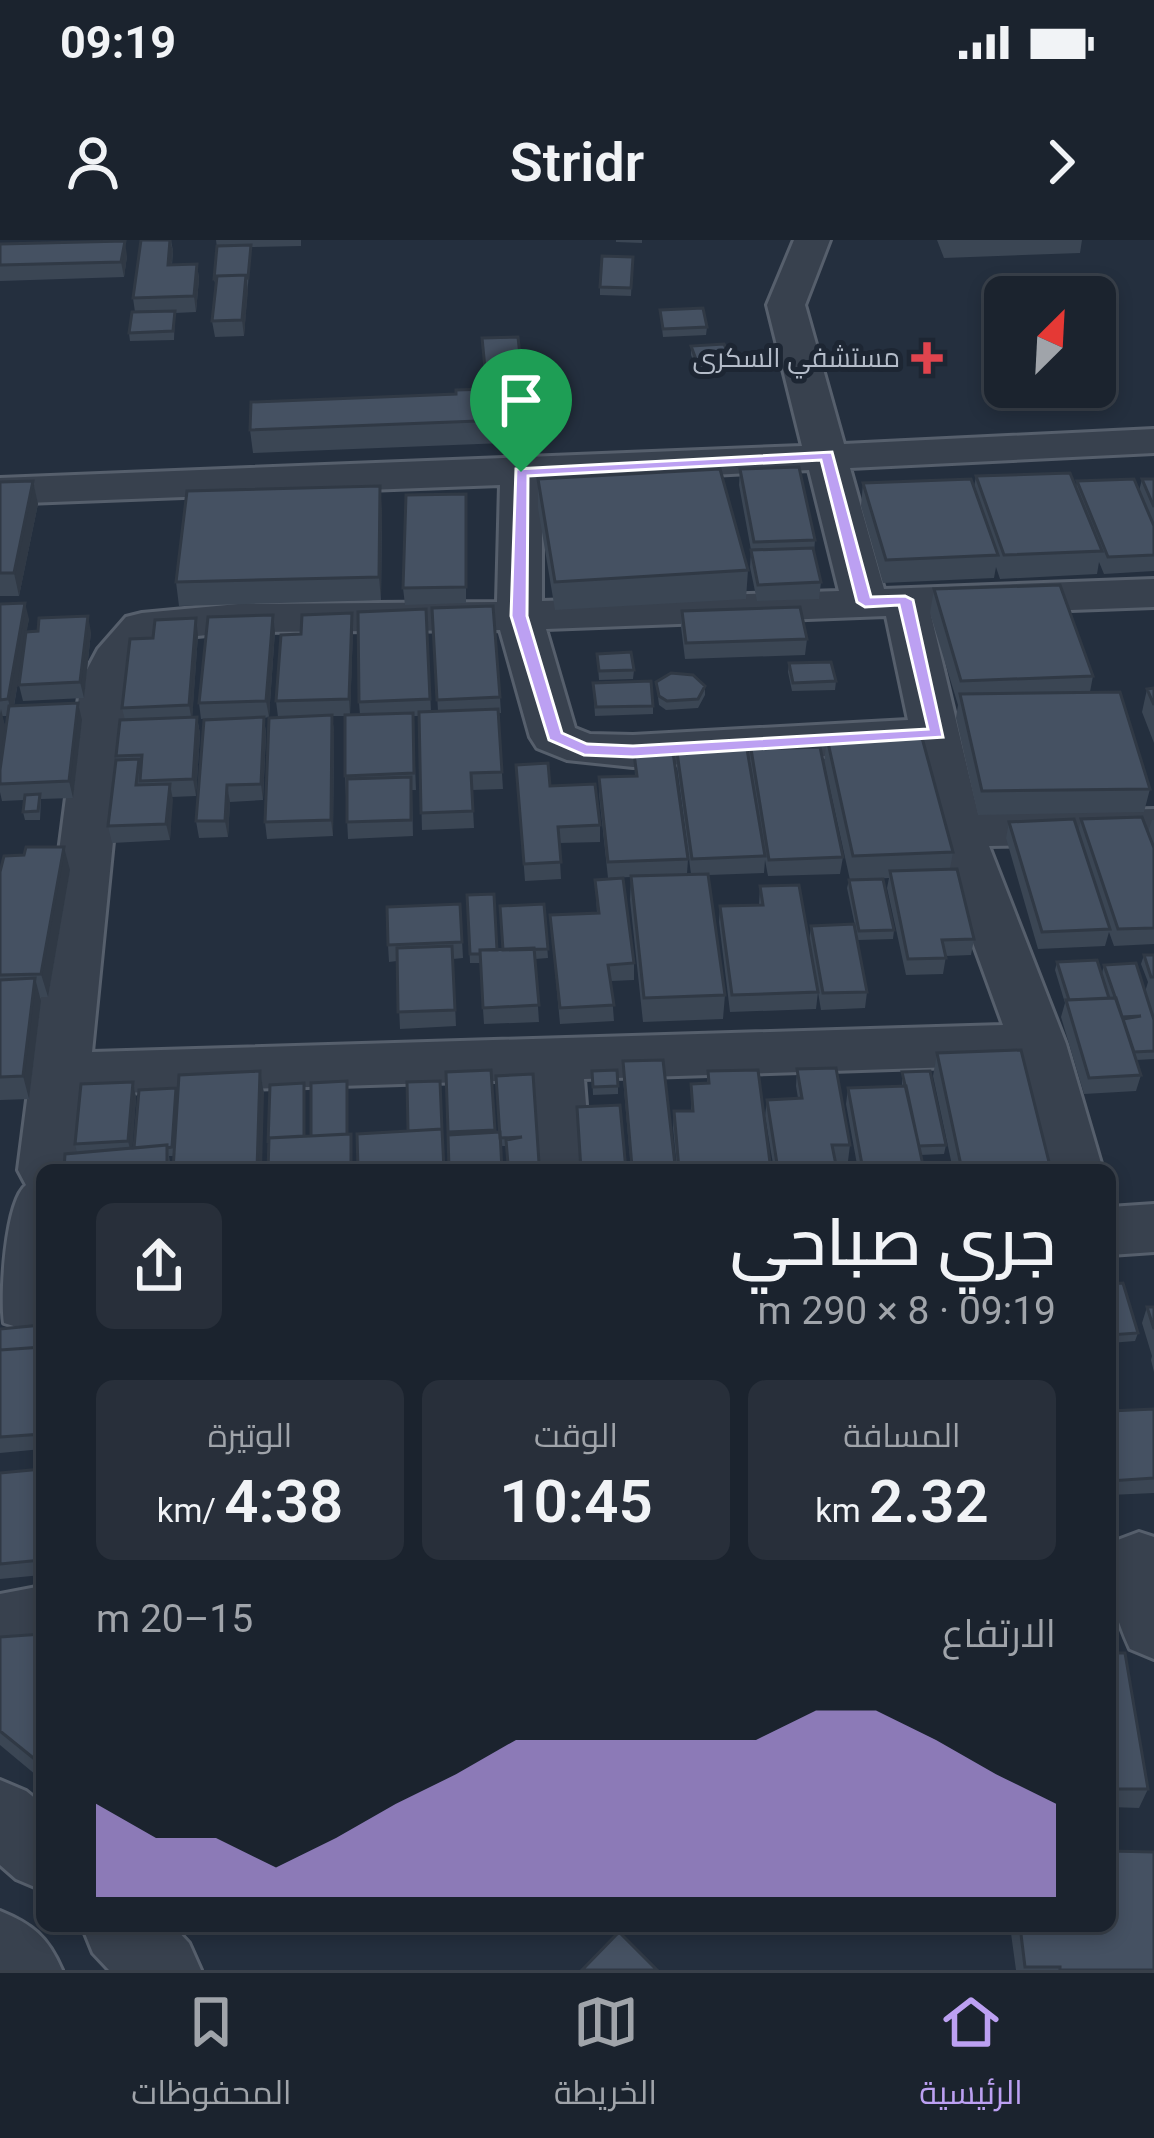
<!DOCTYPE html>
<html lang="ar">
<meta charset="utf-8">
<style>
body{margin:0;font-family:Roboto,Cairo,sans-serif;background:#282f3a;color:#f1f3f6;direction:rtl;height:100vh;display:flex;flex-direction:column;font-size:45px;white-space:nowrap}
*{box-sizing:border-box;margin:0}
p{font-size:39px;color:#a0a4aa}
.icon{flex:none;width:66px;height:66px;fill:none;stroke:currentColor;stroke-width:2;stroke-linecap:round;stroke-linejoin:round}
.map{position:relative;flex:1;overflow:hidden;direction:ltr}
.side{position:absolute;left:36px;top:924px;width:1080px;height:768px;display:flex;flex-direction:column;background:#1b232e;border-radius:18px;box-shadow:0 6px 18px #0003,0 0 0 3px #39404a;direction:rtl}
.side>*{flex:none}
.needle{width:78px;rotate:24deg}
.buttons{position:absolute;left:984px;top:36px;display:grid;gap:24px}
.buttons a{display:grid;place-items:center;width:132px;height:132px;border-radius:18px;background:#1b232e;box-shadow:0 6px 18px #0003,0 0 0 3px #39404a;font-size:60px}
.pin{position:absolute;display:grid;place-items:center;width:102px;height:102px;color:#fff;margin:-123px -51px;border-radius:50% 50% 50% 0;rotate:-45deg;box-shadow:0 0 12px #0007}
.pin .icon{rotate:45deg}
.round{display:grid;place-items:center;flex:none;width:126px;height:126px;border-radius:18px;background:#282f3a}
.overview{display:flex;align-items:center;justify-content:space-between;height:204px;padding:0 60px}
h1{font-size:66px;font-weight:600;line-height:90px}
.stats{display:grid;grid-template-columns:repeat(3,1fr);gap:18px;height:204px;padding:12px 60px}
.stats div{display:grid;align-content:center;border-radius:18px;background:#282f3a;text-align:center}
.stats b{font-size:60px;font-weight:600}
.stats small{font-size:33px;font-weight:400}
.stats p{font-size:33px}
.chart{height:336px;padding:24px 60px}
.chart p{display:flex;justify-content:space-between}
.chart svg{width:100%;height:216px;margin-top:12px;fill:#bca0f2;opacity:.7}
.status{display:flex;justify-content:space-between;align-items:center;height:84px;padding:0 60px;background:#1b232e;direction:ltr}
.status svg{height:33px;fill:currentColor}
header{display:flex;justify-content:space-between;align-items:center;height:156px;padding:0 60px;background:#1b232e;font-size:54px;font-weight:600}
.dock{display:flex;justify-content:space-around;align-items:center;height:168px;border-top:3px solid #39404a;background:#1b232e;font-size:33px;color:#a0a4aa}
.dock a{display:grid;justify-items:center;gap:6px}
.dock .active{color:#bca0f2}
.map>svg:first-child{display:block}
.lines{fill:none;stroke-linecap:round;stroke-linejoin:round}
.minor-casing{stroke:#565f6c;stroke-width:6}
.minor{fill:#38414e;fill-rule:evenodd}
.wall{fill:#3b4654}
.shaded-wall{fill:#303945}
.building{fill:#455162;stroke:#303945;stroke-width:3}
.route{fill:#bca0f2;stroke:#fff;stroke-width:3;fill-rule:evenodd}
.health-dot{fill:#e0444e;stroke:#1d2633;stroke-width:4.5}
.labels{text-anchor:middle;stroke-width:10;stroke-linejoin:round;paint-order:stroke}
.far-poi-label{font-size:27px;fill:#b4bcc9;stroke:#1d2633;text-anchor:end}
</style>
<div class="status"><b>09:19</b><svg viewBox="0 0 49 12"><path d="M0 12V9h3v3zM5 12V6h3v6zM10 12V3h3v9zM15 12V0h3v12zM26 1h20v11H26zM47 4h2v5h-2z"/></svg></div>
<header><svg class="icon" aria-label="forward" viewBox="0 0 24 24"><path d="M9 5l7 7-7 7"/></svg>Stridr<svg class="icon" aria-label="person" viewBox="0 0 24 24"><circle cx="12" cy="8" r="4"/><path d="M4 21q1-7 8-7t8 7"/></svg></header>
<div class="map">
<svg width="1154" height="1730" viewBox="0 0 1154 1730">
<rect width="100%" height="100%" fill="#242f3e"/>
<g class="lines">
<defs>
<path id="minor" d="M 794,0 L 830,0 L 805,65 L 844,204 L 1154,189 L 1154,213 L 850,228 L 884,349 L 1154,339 L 1154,367 L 931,375 L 978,573 L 1154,569 L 1154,603 L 989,606 L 1066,804 L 1103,930 L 1045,930 L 1016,825 L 584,839 L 591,930 L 533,930 L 528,840 L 87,854 L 76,930 L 42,930 L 42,1085 L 26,1090 L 4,1083 C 0,1057 5,962 26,945 L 18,930 L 81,441 L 98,409 L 126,377 L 142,373 L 238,364 L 497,362 L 500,245 L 0,264 L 0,238 L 802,206 L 767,65 ZM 809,230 L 839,351 L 542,361 L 542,244 ZM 886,376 L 908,480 L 633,495 L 590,494 L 575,488 L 546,389 ZM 500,390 L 530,497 L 537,508 L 567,520 L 633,527 L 915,511 L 932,590 L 1003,785 L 92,812 L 129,441 L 136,423 L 156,400 L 238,392 Z
M 1154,964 L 1154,1012 L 1110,1015 L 1110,967 Z
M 1139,1292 L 1154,1297 L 1154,1419 L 1130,1409 C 1116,1378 1100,1333 1115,1301 Z
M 42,1346 L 42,1408 L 0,1418 L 0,1354 Z
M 0,1540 L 26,1551 L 42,1564 L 42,1650 L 16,1639 L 0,1625 Z
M 0,1671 C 32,1684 48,1697 62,1730 L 0,1730 Z
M 82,1686 L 173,1686 L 189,1703 L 201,1730 L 109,1730 L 93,1713 Z"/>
</defs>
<use href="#minor" class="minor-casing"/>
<use href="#minor" class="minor"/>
</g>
<path class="wall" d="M 141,0 L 171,0 L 173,11 L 172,25 L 197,24 L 199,39 L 196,72 L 175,73 L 174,100 L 130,101 L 129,93 L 135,72 L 133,58 Z
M 216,0 L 301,0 L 301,6 L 251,7 L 244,96 L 215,97 L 212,81 L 216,47 L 214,39 L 217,8 Z
M 616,0 L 642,0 L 642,3 L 616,2 Z
M 937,0 L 1082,0 L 1080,13 L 944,18 Z
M 0,4 L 127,16 L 124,37 L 0,41 Z
M 633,17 L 631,56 L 600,55 L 600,47 Z
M 660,70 L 707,87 L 706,95 L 663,97 Z
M 482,98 L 527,179 L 528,202 L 253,213 L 250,190 L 486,149 Z
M 691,106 L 731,119 L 730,128 L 697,130 L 691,115 Z
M 740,229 L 815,300 L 814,313 L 821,342 L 819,359 L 757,361 L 750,327 L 751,310 L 739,245 Z
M 976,236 L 1076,247 L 1077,241 L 1139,251 L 1142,239 L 1154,239 L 1154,331 L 1104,334 L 1099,322 L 1097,334 L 1000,339 L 996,327 L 994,338 L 883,343 L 861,266 L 863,243 L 974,247 Z
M 538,239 L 748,330 L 746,359 L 555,370 L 538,268 Z
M 33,241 L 38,264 L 19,356 L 0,356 L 0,242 Z
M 466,254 L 466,363 L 405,365 L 403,348 Z
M 382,269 L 381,360 L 179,366 L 176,342 Z
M 934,349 L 1093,436 L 1090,452 L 1150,549 L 1144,572 L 978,575 L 956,478 L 958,465 L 930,373 Z
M 0,364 L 29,379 L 26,392 L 91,392 L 84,458 L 23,461 L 19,445 L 23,412 L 14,466 L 82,480 L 73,558 L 41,559 L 40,580 L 25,580 L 23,572 L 24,560 L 2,561 L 0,552 L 0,530 L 8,476 L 2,476 L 5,486 L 0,524 Z
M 432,368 L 500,457 L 501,473 L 498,473 L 503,549 L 472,550 L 474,588 L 422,590 L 419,476 L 413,476 L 416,550 L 412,550 L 413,596 L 348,599 L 345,536 L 345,476 L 332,476 L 334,492 L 333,596 L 267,599 L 265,582 L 278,477 L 276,461 L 301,394 L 352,373 L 353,390 L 350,475 L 360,475 L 359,462 L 426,369 L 431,471 L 438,471 Z
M 682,371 L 807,399 L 805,415 L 685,419 L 681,387 Z
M 273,375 L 275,391 L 269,477 L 264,478 L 266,494 L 263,560 L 230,562 L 228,597 L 199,598 L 196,581 L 234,478 L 201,479 L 199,463 Z
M 198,395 L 192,478 L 197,477 L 200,494 L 196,556 L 172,557 L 170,600 L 112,603 L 108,586 L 116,516 L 125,480 L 122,468 Z
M 597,414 L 634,430 L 633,439 L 599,440 Z
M 789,423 L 836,441 L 835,450 L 792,451 L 788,432 Z
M 656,442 L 705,446 L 705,455 L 698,468 L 666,470 L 659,465 Z
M 593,443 L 653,466 L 653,474 L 595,476 Z
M 1154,448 L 1154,503 L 1142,472 L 1147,449 Z
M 827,498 L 953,612 L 950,629 L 974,699 L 971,715 L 946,716 L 943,734 L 906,735 L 887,648 L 889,638 L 850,640 L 824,522 Z
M 751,509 L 843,617 L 840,634 L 768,636 L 765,620 L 764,633 L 709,635 L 725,755 L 723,779 L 643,782 L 630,660 L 631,637 L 608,638 L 599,554 L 599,537 L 635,536 L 634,514 L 688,619 L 687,634 L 691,634 L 677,528 L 677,512 L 750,526 Z
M 516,525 L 550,546 L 600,585 L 600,602 L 559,603 L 561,639 L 525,641 Z
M 1081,579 L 1148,592 L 1152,580 L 1154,580 L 1154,704 L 1114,706 L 1109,692 L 1105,706 L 1038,709 L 1006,598 L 1009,582 L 1078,593 Z
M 70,630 L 48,757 L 40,757 L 41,761 L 29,859 L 0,860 L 0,632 Z
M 595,640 L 634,723 L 634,740 L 611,741 L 614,781 L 560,784 L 550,675 L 597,673 Z
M 849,640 L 894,690 L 893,699 L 858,700 L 847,648 Z
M 760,646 L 809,701 L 811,686 L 867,752 L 865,768 L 821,770 L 818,752 L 816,769 L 730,772 L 719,682 L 720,666 L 759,665 Z
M 467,655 L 497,710 L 503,710 L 544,664 L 548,718 L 535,719 L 539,782 L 484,784 L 480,723 L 470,723 Z
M 460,664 L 463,718 L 453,719 L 456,786 L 400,789 L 397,721 L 389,722 L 388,705 Z
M 1144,715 L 1154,715 L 1154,819 L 1136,820 L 1141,835 L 1136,851 L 1084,854 L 1061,777 L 1065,763 L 1055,730 L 1057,722 L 1102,733 L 1104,725 L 1145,752 L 1148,742 L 1141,724 Z
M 937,813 L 1051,930 L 953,930 L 933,836 Z
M 623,821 L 675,925 L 674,930 L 631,930 L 623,838 Z
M 797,829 L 850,905 L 848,921 L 835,921 L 837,930 L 774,930 L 765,876 L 767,860 L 798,858 L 796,846 Z
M 491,830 L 495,893 L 499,892 L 533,834 L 539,930 L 508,930 L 506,906 L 501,906 L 449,930 L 446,832 Z
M 260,831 L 264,854 L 174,916 L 169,916 L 171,930 L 77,913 L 75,904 L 133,842 L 136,858 L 132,908 L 178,855 Z
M 592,831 L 618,846 L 618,854 L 593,855 Z
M 708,831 L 771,930 L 677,930 L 673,888 L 674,871 L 691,871 L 691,844 L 707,843 Z
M 902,832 L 946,905 L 944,914 L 920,915 L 924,930 L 858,930 L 846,864 L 848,848 L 902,846 Z
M 1110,1044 L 1138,1093 L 1135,1101 L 1110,1103 Z
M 1147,1067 L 1154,1067 L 1154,1132 L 1151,1120 L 1152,1116 L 1142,1083 Z
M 42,1085 L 42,1209 L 0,1213 L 0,1089 Z
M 1154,1169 L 1154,1253 L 1110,1255 L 1110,1171 Z
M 42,1229 L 42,1335 L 0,1339 L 0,1233 Z
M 42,1394 L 42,1540 L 0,1505 L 0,1397 Z
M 1110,1413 L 1148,1549 L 1139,1568 L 1110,1567 Z
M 1010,1686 L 1110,1686 L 1154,1730 L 1016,1730 Z"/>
<path class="shaded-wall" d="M 170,0 L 173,11 L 170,40 L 168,25 Z
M 125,1 L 127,16 L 124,37 L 121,22 Z
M 197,24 L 199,39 L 196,72 L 194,56 Z
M 246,35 L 248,51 L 244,96 L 242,80 Z
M 33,241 L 38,264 L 19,356 L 14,333 Z
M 380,246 L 382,269 L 381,360 L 379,337 Z
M 25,363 L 29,379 L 12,476 L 8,459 Z
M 352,373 L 353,390 L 350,475 L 349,459 Z
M 273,375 L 275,391 L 269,477 L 266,461 Z
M 88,376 L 91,392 L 84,458 L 80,442 Z
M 196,378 L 198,395 L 192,482 L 189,465 Z
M 78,463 L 82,480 L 73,558 L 69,541 Z
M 1,469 L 5,486 L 0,524 L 0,474 Z
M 332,475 L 334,492 L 333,596 L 331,580 Z
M 197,477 L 200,494 L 196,556 L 193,539 Z
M 264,477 L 266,494 L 263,560 L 261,544 Z
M 170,544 L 173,560 L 170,600 L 166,584 Z
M 227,545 L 230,562 L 228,597 L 225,581 Z
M 64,607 L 70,630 L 48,757 L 41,734 Z
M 35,738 L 41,761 L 29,859 L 23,836 Z
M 260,831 L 264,854 L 262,930 L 257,930 Z
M 133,842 L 136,858 L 132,917 L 128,901 Z"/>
<path class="building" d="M 141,0 L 170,0 L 168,25 L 197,24 L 194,56 L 133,58 Z
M 125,1 L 121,22 L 0,25 L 0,4 Z
M 251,5 L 248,38 L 246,38 L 246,35 L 217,36 L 216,39 L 214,39 L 217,6 Z
M 602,16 L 633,17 L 631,48 L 600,47 Z
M 246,35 L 242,80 L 212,81 L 217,36 Z
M 703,68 L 707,87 L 663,89 L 660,70 Z
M 175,71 L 173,91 L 129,93 L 132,72 Z
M 518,97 L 527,179 L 250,190 L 251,162 L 456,154 L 456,150 L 487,149 L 482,98 Z
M 724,104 L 731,119 L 697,122 L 691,106 Z
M 799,227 L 815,300 L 754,302 L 740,229 Z
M 720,229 L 748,330 L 555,342 L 538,239 Z
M 1070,233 L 1102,311 L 1004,315 L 976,236 Z
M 971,239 L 998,315 L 886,320 L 863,243 Z
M 1134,239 L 1154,286 L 1154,315 L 1108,317 L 1077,241 Z
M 1142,239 L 1154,239 L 1154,267 Z
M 33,241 L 14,333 L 0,333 L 0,242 Z
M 380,246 L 379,337 L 176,342 L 187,251 Z
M 466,254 L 466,347 L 403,348 L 406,255 Z
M 813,308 L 821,342 L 758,345 L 751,310 Z
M 1060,345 L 1093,436 L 961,441 L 934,349 Z
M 25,363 L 8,459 L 0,460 L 0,364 Z
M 493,366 L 500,457 L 437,460 L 432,368 Z
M 800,367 L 807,399 L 686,403 L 682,371 Z
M 426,369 L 430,459 L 359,462 L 358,372 Z
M 352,373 L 349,459 L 276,461 L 281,395 L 301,394 L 302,375 Z
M 273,375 L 266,461 L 199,463 L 208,377 Z
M 88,376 L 80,442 L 19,445 L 26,392 L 38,391 L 39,378 Z
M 196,378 L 189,465 L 122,468 L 130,399 L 153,398 L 155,380 Z
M 631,412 L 634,430 L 599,431 L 597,414 Z
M 831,422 L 836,441 L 793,443 L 789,423 Z
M 671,433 L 693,435 L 705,446 L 698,459 L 667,461 L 659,456 L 656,442 Z
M 651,441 L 653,466 L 596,467 L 593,443 Z
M 1154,448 L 1154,465 L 1147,449 Z
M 1120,452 L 1150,549 L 982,551 L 960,454 Z
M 78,463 L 69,541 L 0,544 L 0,530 L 9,466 Z
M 498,469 L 502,532 L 471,533 L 473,571 L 421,573 L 419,472 Z
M 413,473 L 414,533 L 345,536 L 345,475 Z
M 332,475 L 331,580 L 265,582 L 269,478 Z
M 197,477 L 193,539 L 140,541 L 142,515 L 116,516 L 120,480 Z
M 264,477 L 261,544 L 227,545 L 225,581 L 196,581 L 204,480 Z
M 921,494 L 953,612 L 853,616 L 827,498 Z
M 820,507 L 843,617 L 769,620 L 751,509 Z
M 747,509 L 765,616 L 692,619 L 677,512 Z
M 673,512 L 688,619 L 608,622 L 599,537 L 637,536 L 634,514 Z
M 139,519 L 136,545 L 170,544 L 166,584 L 108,586 L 116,520 Z
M 548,523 L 550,546 L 595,544 L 600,585 L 558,587 L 561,622 L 524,624 L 516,525 Z
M 411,537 L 411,580 L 347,582 L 347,539 Z
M 40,554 L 38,571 L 23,572 L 25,555 Z
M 1142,577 L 1154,608 L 1154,688 L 1118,689 L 1081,579 Z
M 1074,579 L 1110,689 L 1042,692 L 1009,582 Z
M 26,607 L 64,607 L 41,734 L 0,735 L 0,632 L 4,616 L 24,615 Z
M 957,629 L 974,699 L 942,700 L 946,718 L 908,719 L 890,631 Z
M 708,634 L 725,755 L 644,758 L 631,636 Z
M 623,638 L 634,723 L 608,725 L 614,765 L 560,768 L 550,675 L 599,673 L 595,640 Z
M 883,639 L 894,690 L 859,691 L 849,640 Z
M 799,645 L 818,752 L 732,755 L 720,666 L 763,665 L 760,646 Z
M 494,654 L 497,710 L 480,710 L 480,714 L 470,714 L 467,655 Z
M 460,664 L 462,702 L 388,705 L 387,667 Z
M 544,664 L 548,709 L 503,710 L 500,666 Z
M 854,684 L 867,752 L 823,753 L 811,686 Z
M 452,706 L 455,770 L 398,772 L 397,708 Z
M 534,708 L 539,765 L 483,768 L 480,710 Z
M 1144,715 L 1154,715 L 1154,737 L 1151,737 Z
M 1097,720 L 1109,758 L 1069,760 L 1057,722 Z
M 1136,723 L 1154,780 L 1154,811 L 1134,812 L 1123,779 L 1141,776 L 1122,777 L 1104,725 Z
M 35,738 L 23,836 L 0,837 L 0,740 Z
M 1116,758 L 1141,835 L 1089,838 L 1066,760 Z
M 1021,810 L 1051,930 L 962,930 L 937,813 Z
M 663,820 L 675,925 L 632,927 L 623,821 Z
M 836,828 L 850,905 L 832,905 L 837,930 L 778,930 L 767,860 L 802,858 L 797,829 Z
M 491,830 L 495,890 L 448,892 L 446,832 Z
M 617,830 L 618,846 L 593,847 L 592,831 Z
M 758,830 L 771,930 L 679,930 L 674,871 L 693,871 L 691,844 L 709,843 L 708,831 Z
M 260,831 L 257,930 L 173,930 L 179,835 Z
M 930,831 L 946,905 L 919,906 L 902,832 Z
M 533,834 L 539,923 L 508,924 L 506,900 L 522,897 L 500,898 L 496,836 Z
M 347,841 L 347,894 L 311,896 L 311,843 Z
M 440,841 L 442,889 L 408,891 L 407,842 Z
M 133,842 L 128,901 L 75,904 L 81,844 Z
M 304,843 L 304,896 L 269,898 L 268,903 L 270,845 Z
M 906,846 L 924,930 L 863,930 L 848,848 Z
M 176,848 L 172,907 L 167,908 L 167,905 L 134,908 L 139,850 Z
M 620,865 L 626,930 L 581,930 L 577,867 Z
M 442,889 L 444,930 L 358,930 L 357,894 Z
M 500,892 L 502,930 L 449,930 L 448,895 Z
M 351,894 L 351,930 L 268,930 L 269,898 Z
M 167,905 L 167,930 L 64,930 L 65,914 Z
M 1123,1043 L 1138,1093 L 1110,1095 L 1110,1044 Z
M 1147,1067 L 1154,1067 L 1154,1089 Z
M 42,1085 L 42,1107 L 0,1110 L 0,1089 Z
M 42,1107 L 42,1194 L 0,1197 L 0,1110 Z
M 1154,1169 L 1154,1238 L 1110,1241 L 1110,1171 Z
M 42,1229 L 42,1320 L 0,1324 L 0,1233 Z
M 42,1394 L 42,1525 L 0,1491 L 0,1397 Z
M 1110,1413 L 1125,1413 L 1148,1549 L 1110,1549 Z
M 1110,1611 L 1154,1612 L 1154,1730 L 1060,1730 L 1060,1727 L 1025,1727 L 1020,1686 L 1110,1686 Z
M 619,1692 L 657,1730 L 582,1730 Z"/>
<path class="route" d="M 832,212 L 871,357 L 905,356 L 913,360 L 943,497 L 633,517 L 584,515 L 549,500 L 511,376 L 516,229 ZM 821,220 L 857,362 L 865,367 L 899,365 L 928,489 L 633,506 L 587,504 L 562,493 L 527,376 L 528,236 Z"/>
<path class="health-dot" d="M921 100h12v12h12v12h-12v12h-12v-12h-12v-12h12z"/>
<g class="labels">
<g class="far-poi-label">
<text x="900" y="127">مستشفي السكرى</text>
</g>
</g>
</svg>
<div class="buttons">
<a><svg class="needle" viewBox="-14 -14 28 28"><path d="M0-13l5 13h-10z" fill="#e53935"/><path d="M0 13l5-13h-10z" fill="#a0a4aa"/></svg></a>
</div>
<div class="pin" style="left:521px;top:232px;background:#1e9e55"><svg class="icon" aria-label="arrive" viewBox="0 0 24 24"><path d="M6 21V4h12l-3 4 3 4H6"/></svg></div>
<section class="side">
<div class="overview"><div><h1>جري صباحي</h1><p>09:19 · 8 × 290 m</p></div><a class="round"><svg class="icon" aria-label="share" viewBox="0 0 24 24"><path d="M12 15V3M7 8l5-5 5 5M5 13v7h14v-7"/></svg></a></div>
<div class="stats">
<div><p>المسافة</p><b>2.32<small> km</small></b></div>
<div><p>الوقت</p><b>10:45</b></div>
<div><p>الوتيرة</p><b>4:38<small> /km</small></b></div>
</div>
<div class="chart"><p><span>الارتفاع</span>15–20 m</p>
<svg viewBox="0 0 160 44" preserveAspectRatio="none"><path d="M0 44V25L10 32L20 32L30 38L40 32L50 25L60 19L70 12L80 12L90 12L100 12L110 12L120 6L130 6L140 12L150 19L160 25V44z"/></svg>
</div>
</section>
</div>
<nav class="dock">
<a class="active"><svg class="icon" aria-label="home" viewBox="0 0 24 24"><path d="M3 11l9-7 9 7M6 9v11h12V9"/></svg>الرئيسية</a>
<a><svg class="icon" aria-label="map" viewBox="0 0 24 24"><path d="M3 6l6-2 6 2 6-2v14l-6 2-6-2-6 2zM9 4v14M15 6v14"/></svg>الخريطة</a>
<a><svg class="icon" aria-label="saved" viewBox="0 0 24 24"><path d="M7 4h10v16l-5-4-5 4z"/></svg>المحفوظات</a>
</nav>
